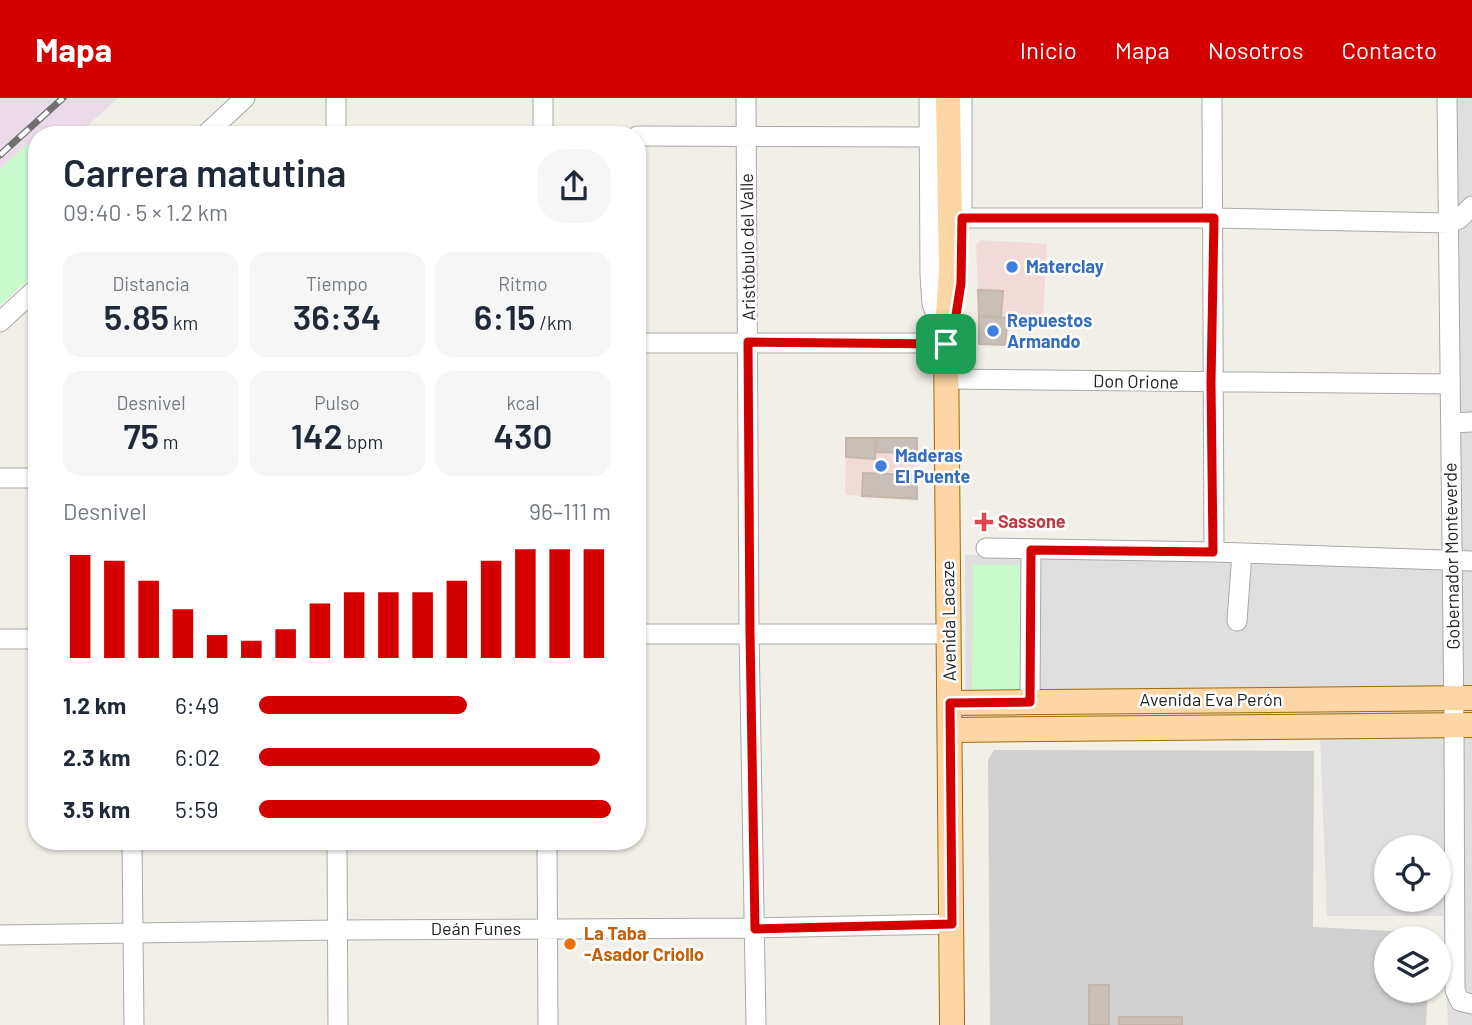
<!DOCTYPE html>
<html lang="es">
<meta charset="utf-8">
<style>
body{margin:0;font-family:Barlow,sans-serif;background:#f6f6f7;color:#1f2937;height:100vh;display:flex;flex-direction:column;font-size:26px;white-space:nowrap}
*{box-sizing:border-box;margin:0}
p{font-size:23px;color:#747a83}
.icon{flex:none;width:38px;height:38px;fill:none;stroke:currentColor;stroke-width:2;stroke-linecap:round;stroke-linejoin:round}
.map{position:relative;flex:1;overflow:hidden}
.panel{position:absolute;left:28px;top:28px;width:618px;height:724px;display:flex;flex-direction:column;background:#fff;border-radius:28px;box-shadow:0 2px 5px #0004}
.panel>*{flex:none}
.controls{position:absolute;left:1374px;top:737px;display:grid;gap:14px}
.controls a{display:grid;place-items:center;width:77px;height:77px;border-radius:50%;background:#fff;box-shadow:0 2px 5px #0004;font-size:35px}
.pin{position:absolute;display:grid;place-items:center;width:60px;height:60px;color:#fff;margin:-30px;border-radius:14px;box-shadow:0 4px 10px #0006}
.round{display:grid;place-items:center;flex:none;width:74px;height:74px;border-radius:28px;background:#f6f6f7}
.headline{display:flex;align-items:center;justify-content:space-between;height:119px;padding:0 35px}
h1{font-size:38px;font-weight:600;line-height:52px}
.stats{display:grid;grid-template-columns:repeat(3,1fr);gap:10px;height:119px;padding:7px 35px}
.stats div{display:grid;align-content:center;border-radius:18px;background:#f6f6f7;text-align:center}
.stats b{font-size:35px;font-weight:600}
.stats small{font-size:19px;font-weight:400}
.stats p{font-size:19px}
.chart{height:196px;padding:14px 35px}
.chart p{display:flex;justify-content:space-between}
.chart svg{width:100%;height:126px;margin-top:7px;stroke:#d40000;stroke-width:6}
ul{padding:0 35px;list-style:none;font-size:23px}
li{display:grid;grid-template-columns:112px 84px 1fr;align-items:center;height:52px}
li i{height:18px;border-radius:9px;background:#d40000}
header{display:flex;align-items:center;gap:42px;box-sizing:border-box;height:98px;padding:0 35px;background:#d40000;color:#fff}
header strong{font-size:33px}
nav{display:flex;gap:38px;margin-inline-start:auto;font-size:24px}
.map>svg:first-child{display:block}
.residential{fill:#e0dfdf;fill-rule:evenodd}
.commercial{fill:#f2dad9}
.industrial{fill:#ebdbe8}
.religious{fill:#d0d0d0}
.park{fill:#c8facc}
.building{fill:#c7bfb8;stroke:#c4b6ab;stroke-width:2}
.lines{fill:none;stroke-linecap:round;stroke-linejoin:round}
.minor-casing{stroke:#a9a9a9;stroke-width:21}
.major-casing{stroke:#a06b00;stroke-width:26}
.minor{stroke:#fff;stroke-width:19}
.major{stroke:#fcd6a4;stroke-width:24}
.rail-casing{stroke:#707070;stroke-width:7}
.rail{stroke:#fff;stroke-width:4.5;stroke-dasharray:13;stroke-linecap:butt}
.route-casing{stroke:#fff;stroke-width:14}
.route{stroke:#d40000;stroke-width:9}
.shop-dot{fill:#3f7fe0;stroke:#fff;stroke-width:2.5}
.health-dot{fill:#e0444e;stroke:#fff;stroke-width:2.5}
.food-dot{fill:#e8710a;stroke:#fff;stroke-width:2.5}
.labels{text-anchor:middle;stroke-width:5;stroke-linejoin:round;paint-order:stroke}
.street-label{font-size:18px;fill:#222;stroke:#fff}
.shop-label{font-size:18px;font-weight:bold;fill:#366cbe;stroke:#fff;text-anchor:start}
.health-label{font-size:18px;font-weight:bold;fill:#be3a42;stroke:#fff;text-anchor:start}
.food-label{font-size:18px;font-weight:bold;fill:#c56008;stroke:#fff;text-anchor:start}
</style>
<header>
<strong>Mapa</strong>
<nav><a>Inicio</a><a>Mapa</a><a>Nosotros</a><a>Contacto</a></nav>
</header>
<div class="map">
<svg width="1472" height="927" viewBox="0 0 1472 927">
<rect width="100%" height="100%" fill="#f2efe9"/>
<path class="residential" d="M 1451,0 L 1472,0 L 1472,927 L 1448,927 L 1443,818 L 1327,818 L 1320,637 L 966,640 L 965,457 L 1441,451 ZM 1386,749 L 1438,749 L 1438,802 L 1386,802 Z"/>
<path class="commercial" d="M 981,142 L 1047,146 L 1043,221 L 979,218 L 976,147 Z
M 846,340 L 917,340 L 917,401 L 845,397 Z"/>
<path class="industrial" d="M 0,0 L 118,0 L 77,37 L 37,37 L 37,56 L 28,46 L 0,71 Z"/>
<path class="religious" d="M 994,652 L 1314,653 L 1313,829 L 1433,835 L 1432,840 L 1386,840 L 1386,892 L 1428,893 L 1426,927 L 990,927 L 988,662 Z"/>
<path class="park" d="M 28,46 L 37,56 L 37,173 L 0,208 L 0,71 Z
M 973,467 L 1023,467 L 1023,596 L 972,596 Z"/>
<path class="building" d="M 978,192 L 1003,193 L 1001,219 L 979,218 Z
M 979,218 L 1008,220 L 1005,247 L 979,246 Z
M 846,340 L 876,340 L 875,361 L 846,359 Z
M 876,340 L 917,340 L 917,355 L 875,354 Z
M 863,375 L 917,377 L 917,401 L 862,398 Z
M 1089,887 L 1109,887 L 1109,927 L 1089,927 Z
M 1119,919 L 1182,919 L 1182,927 L 1119,927 Z"/>
<g class="lines">
<defs>
<path id="minor" d="M 336,0 L 336,37
M 543,0 L 543,37
M 746,0 L 749,535 L 756,927
M 929,0 L 930,177 L 932,206 L 945,241
M 1212,0 L 1214,454
M 1447,0 L 1454,627 L 1455,892 L 1460,903 L 1472,906
M 205,37 L 245,0
M 637,38 L 929,39
M 962,117 L 962,0
M 962,120 L 1214,120 L 1448,125 L 1459,121 L 1472,108
M 0,224 L 37,190
M 637,245 L 946,245
M 947,281 L 1450,286
M 1451,325 L 1472,324
M 0,380 L 37,380
M 986,450 L 1214,454 L 1472,463
M 1237,523 L 1242,455
M 637,536 L 949,536
M 0,541 L 37,541
M 1030,604 L 1031,452
M 132,744 L 134,927
M 337,744 L 338,927
M 547,744 L 548,927
M 0,837 L 337,832 L 755,830 L 952,826"/>
<path id="major" d="M 948,0 L 951,172 L 946,245 L 952,927
M 950,605 L 1472,600
M 950,632 L 1472,627"/>
</defs>
<use href="#minor" class="minor-casing"/>
<use href="#major" class="major-casing"/>
<use href="#minor" class="minor"/>
<use href="#major" class="major"/>
<defs>
<path id="rail" d="M 0,57 L 63,0"/>
</defs>
<use href="#rail" class="rail-casing"/>
<use href="#rail" class="rail"/>
</g>
<g class="lines">
<defs>
<path id="route" d="M 962,120 L 1214,120 L 1211,285 L 1213,454 L 1031,452 L 1030,604 L 950,605 L 952,826 L 755,831 L 750,535 L 748,244 L 946,246 L 956,217 L 961,185 Z"/>
</defs>
<use href="#route" class="route-casing"/>
<use href="#route" class="route"/>
</g>
<g class="shop-dot">
<circle cx="1012" cy="169" r="7"/>
<circle cx="993" cy="233" r="7"/>
<circle cx="881" cy="368" r="7"/>
</g>
<path class="health-dot" d="M980.5 413.5h7v7h7v7h-7v7h-7v-7h-7v-7h7z"/>
<circle class="food-dot" cx="570" cy="846" r="7"/>
<g class="labels">
<g class="street-label">
<text transform="translate(748 149) rotate(-91)" y="6">Aristóbulo del Valle</text>
<text transform="translate(1136 284) rotate(1)" y="6">Don Orione</text>
<text transform="translate(1452 458) rotate(-91)" y="6">Gobernador Monteverde</text>
<text transform="translate(949 523) rotate(-91)" y="6">Avenida Lacaze</text>
<text x="1211" y="608">Avenida Eva Perón</text>
<text x="476" y="837">Deán Funes</text>
</g>
<g class="shop-label">
<text x="1026" y="175">Materclay</text>
<text x="1007" y="229">Repuestos<tspan x="1007" dy="21">Armando</tspan></text>
<text x="895" y="364">Maderas<tspan x="895" dy="21">El Puente</tspan></text>
</g>
<g class="health-label">
<text x="998" y="430">Sassone</text>
</g>
<g class="food-label">
<text x="584" y="842">La Taba<tspan x="584" dy="21">-Asador Criollo</tspan></text>
</g>
</g>
</svg>
<div class="controls">
<a><svg class="icon" aria-label="locate" viewBox="0 0 24 24"><circle cx="12" cy="12" r="6"/><path d="M12 2v4M12 18v4M2 12h4M18 12h4"/></svg></a>
<a><svg class="icon" aria-label="layers" viewBox="0 0 24 24"><path d="M12 4l9 5-9 5-9-5zM3 14l9 5 9-5"/></svg></a>
</div>
<div class="pin" style="left:946px;top:246px;background:#1e9e55"><svg class="icon" aria-label="arrive" viewBox="0 0 24 24"><path d="M6 21V4h12l-3 4 3 4H6"/></svg></div>
<section class="panel">
<div class="headline"><div><h1>Carrera matutina</h1><p>09:40 · 5 × 1.2 km</p></div><a class="round"><svg class="icon" aria-label="share" viewBox="0 0 24 24"><path d="M12 15V3M7 8l5-5 5 5M5 13v7h14v-7"/></svg></a></div>
<div class="stats">
<div><p>Distancia</p><b>5.85<small> km</small></b></div>
<div><p>Tiempo</p><b>36:34</b></div>
<div><p>Ritmo</p><b>6:15<small> /km</small></b></div>
</div>
<div class="stats">
<div><p>Desnivel</p><b>75<small> m</small></b></div>
<div><p>Pulso</p><b>142<small> bpm</small></b></div>
<div><p>kcal</p><b>430</b></div>
</div>
<div class="chart"><p><span>Desnivel</span>96–111 m</p>
<svg viewBox="0 0 160 44" preserveAspectRatio="none"><path d="M5 44V8M15 44V10M25 44V17M35 44V27M45 44V36M55 44V38M65 44V34M75 44V25M85 44V21M95 44V21M105 44V21M115 44V17M125 44V10M135 44V6M145 44V6M155 44V6"/></svg>
</div>
<ul>
<li><b>1.2 km</b>6:49<i style="width:59%"></i></li>
<li><b>2.3 km</b>6:02<i style="width:97%"></i></li>
<li><b>3.5 km</b>5:59<i style="width:100%"></i></li>
</ul>
</section>
</div>
